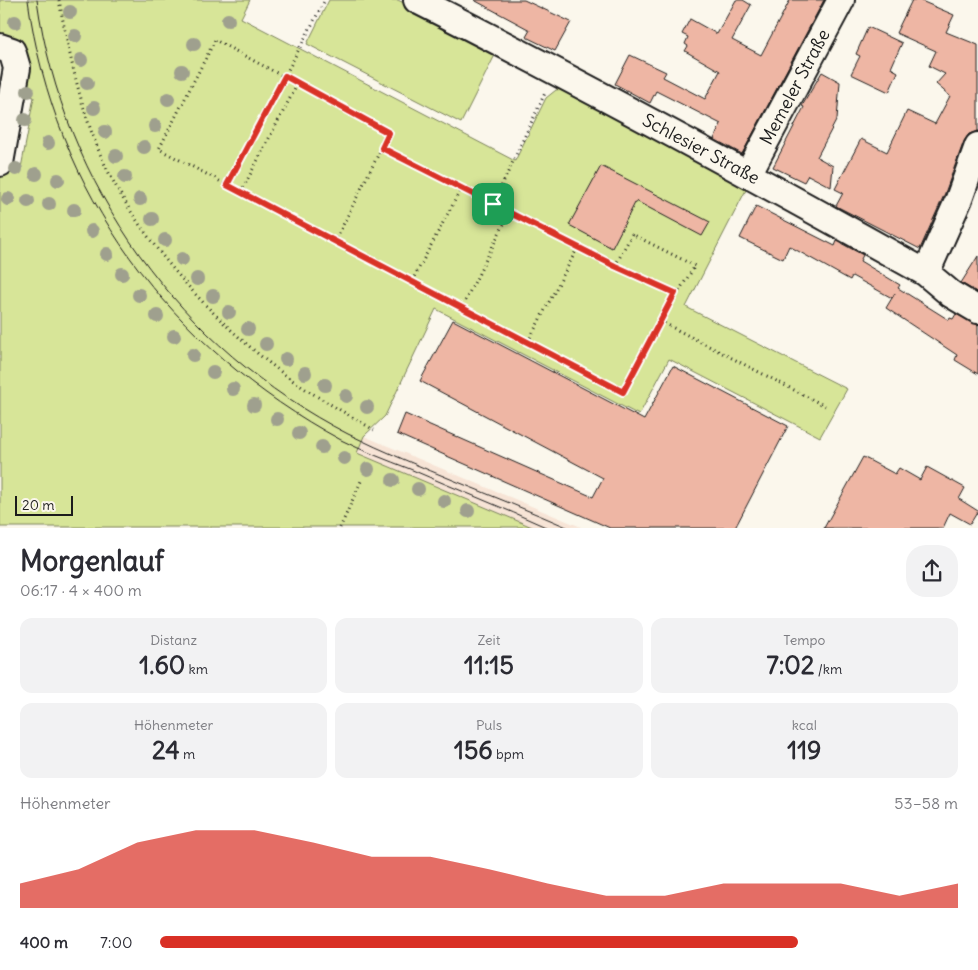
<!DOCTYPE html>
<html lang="de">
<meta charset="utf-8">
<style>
body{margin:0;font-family:Delius,sans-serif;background:#f2f2f3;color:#2b2b33;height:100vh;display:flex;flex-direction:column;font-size:19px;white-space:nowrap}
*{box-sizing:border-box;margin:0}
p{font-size:16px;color:#7c7c81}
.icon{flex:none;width:28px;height:28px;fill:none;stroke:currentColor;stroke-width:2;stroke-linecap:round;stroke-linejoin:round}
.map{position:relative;height:528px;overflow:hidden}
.side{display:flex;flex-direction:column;background:#fff;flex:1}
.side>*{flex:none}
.scale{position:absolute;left:15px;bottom:12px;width:58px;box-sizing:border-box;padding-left:5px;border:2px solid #1c1c1c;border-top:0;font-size:14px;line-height:18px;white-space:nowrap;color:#1c1c1c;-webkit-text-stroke:4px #fbf7ec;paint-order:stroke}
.pin{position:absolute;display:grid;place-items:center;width:42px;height:42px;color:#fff;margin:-21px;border-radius:10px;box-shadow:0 2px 8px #0006}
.round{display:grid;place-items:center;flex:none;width:52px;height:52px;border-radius:20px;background:#f2f2f3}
.overview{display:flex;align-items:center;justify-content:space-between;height:85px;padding:0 20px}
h1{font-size:28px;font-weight:700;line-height:38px}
.stats{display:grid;grid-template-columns:repeat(3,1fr);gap:8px;height:85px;padding:5px 20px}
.stats div{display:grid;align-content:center;border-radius:12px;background:#f2f2f3;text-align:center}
.stats b{font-size:25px;font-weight:700}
.stats small{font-size:14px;font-weight:400}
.stats p{font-size:14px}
.chart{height:140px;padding:10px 20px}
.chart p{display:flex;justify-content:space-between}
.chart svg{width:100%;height:90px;margin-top:5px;fill:#d93025;opacity:.7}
ul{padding:0 20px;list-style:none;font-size:16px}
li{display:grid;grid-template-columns:80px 60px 1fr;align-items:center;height:38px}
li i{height:12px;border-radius:6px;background:#d93025}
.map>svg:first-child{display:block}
.built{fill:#f7e4d6}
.green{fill:#d7e598;stroke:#7a805a}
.building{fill:#eeb6a4;stroke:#1c1c1c}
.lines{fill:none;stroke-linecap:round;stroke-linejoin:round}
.minor-casing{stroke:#1c1c1c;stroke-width:30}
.path{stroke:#1c1c1c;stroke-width:3;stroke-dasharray:1 4;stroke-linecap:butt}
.minor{stroke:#fbf7ec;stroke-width:26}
.tram{stroke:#1c1c1c;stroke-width:1}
.tree{fill:#9fa08e}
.route-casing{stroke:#fff;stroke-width:10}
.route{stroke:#d93025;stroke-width:6}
.labels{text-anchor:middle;stroke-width:4;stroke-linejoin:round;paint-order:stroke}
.street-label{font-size:18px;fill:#1c1c1c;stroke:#fbf7ec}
</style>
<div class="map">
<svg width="978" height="528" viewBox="0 0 978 528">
<rect width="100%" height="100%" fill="#fbf7ec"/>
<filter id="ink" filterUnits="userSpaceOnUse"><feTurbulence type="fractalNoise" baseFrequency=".02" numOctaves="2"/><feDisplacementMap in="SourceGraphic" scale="10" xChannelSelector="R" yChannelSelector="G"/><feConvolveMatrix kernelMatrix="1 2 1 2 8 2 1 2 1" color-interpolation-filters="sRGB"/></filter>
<g filter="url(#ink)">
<path class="built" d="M 41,0 L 364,436 L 581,527 L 532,527 L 357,453 Z"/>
<path class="green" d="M 0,0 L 250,0 L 241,18 L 515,161 L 546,98 L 556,90 L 566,88 L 748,186 L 686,307 L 847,389 L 820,437 L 669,359 L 639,415 L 436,309 L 385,416 L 364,436 L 357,453 L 532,527 L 0,527 L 0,171 L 9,166 L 21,168 L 29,126 L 17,124 L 18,116 L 30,118 L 34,97 L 23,95 L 0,40 Z
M 329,0 L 398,0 L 497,51 L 461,123 L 307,44 Z"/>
<path class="building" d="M 474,0 L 524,0 L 571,22 L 555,51 L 526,37 L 530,30 Z
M 736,0 L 743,0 L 751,5 L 732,40 L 761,55 L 790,0 L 824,0 L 742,154 L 714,139 L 721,124 L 656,91 L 650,103 L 615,84 L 630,55 L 666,72 L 663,77 L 705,99 L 720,71 L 685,51 L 688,46 L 685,44 L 688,37 L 682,34 L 690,19 L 717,34 Z
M 912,0 L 919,0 L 954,15 L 946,32 L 978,45 L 978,131 L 969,134 L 964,141 L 945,193 L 920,249 L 836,206 L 843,193 L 835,189 L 861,139 L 887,152 L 907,111 L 935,124 L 950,96 L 936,84 L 945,74 L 929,66 L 936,51 L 896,33 Z
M 868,27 L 902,43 L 891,68 L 898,72 L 889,92 L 851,74 L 860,56 L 856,54 Z
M 822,72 L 840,82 L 837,119 L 817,157 L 833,166 L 831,187 L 808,175 L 804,182 L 773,167 L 804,107 L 802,106 Z
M 601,166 L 710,222 L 702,236 L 636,201 L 612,248 L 569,225 Z
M 756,206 L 835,246 L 837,241 L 863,255 L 860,261 L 900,285 L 898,288 L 949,320 L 950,318 L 953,319 L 956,314 L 978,325 L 978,374 L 955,360 L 957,355 L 886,308 L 895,293 L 892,298 L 852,276 L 850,280 L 789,246 L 783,259 L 740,238 Z
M 978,256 L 978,293 L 961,283 Z
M 453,320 L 644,420 L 673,366 L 788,426 L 735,528 L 610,528 L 397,434 L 405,414 L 593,497 L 603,478 L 420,381 Z
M 863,457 L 895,474 L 899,468 L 920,480 L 927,467 L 965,488 L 959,499 L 978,511 L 970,524 L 950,513 L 943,528 L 824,528 Z"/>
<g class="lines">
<defs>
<path id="minor" d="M 417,0 C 589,87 758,179 926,273 L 951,294 L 978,310
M 0,47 L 12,51 L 17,68 L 0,163
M 748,174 L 841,0
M 926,273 L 959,199 L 978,146"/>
</defs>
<use href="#minor" class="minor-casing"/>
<path class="path" d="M 59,0 C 69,53 80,107 101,156 C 137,238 211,319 281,372 C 310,394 343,411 374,430
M 227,185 L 335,241 L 389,133 L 215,40 L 159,149 L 227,185 L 325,0
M 241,192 L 298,83
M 493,204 L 546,91
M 510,212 L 677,294 L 695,266 L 632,234 L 615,266
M 335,241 L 462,307 L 510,212 L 382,148
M 412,281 L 461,189
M 462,307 L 623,392 L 675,293
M 660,321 L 825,406
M 528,342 L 578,247
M 340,528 L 362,479"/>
<use href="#minor" class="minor"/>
<path class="tram" d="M 28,0 C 54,193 170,348 341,440 C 363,451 387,460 410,469 C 456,489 502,507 548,528
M 37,0 C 63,186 181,349 348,434 C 420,469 496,496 569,528"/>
</g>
<g class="tree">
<circle cx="70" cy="12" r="7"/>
<circle cx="228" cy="20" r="7"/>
<circle cx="15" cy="22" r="7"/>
<circle cx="75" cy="36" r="7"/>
<circle cx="194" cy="44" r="7"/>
<circle cx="81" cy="60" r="7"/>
<circle cx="182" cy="71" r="7"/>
<circle cx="87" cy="83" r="7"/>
<circle cx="28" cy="91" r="7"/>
<circle cx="168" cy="99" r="7"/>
<circle cx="94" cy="108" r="7"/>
<circle cx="25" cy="120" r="7"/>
<circle cx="155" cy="126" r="7"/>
<circle cx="105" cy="132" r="7"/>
<circle cx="48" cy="143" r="7"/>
<circle cx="144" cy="147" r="7"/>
<circle cx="116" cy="156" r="7"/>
<circle cx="16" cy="169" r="7"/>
<circle cx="36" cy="174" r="7"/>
<circle cx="125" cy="177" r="7"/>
<circle cx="58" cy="180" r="7"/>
<circle cx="8" cy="199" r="7"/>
<circle cx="140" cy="199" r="7"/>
<circle cx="28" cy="201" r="7"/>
<circle cx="49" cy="204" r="7"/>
<circle cx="74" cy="210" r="7"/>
<circle cx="152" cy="219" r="7"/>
<circle cx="92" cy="231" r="7"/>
<circle cx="165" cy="240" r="7"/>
<circle cx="107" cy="254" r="7"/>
<circle cx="182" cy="259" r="7"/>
<circle cx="122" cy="274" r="7"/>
<circle cx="197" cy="279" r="7"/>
<circle cx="139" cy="295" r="7"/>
<circle cx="213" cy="296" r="7"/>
<circle cx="229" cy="312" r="7"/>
<circle cx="157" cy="316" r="7"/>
<circle cx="248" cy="329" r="7"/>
<circle cx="174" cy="336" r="7"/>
<circle cx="266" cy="344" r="7"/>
<circle cx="193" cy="355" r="7"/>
<circle cx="286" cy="359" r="7"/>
<circle cx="213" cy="372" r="7"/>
<circle cx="305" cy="373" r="7"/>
<circle cx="325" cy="385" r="7"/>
<circle cx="233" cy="389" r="7"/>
<circle cx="346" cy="396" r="7"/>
<circle cx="254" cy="405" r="7"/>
<circle cx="367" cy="407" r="7"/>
<circle cx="277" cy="419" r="7"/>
<circle cx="299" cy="433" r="7"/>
<circle cx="322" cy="447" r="7"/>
<circle cx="344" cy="458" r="7"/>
<circle cx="368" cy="469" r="7"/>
<circle cx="393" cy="480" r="7"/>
<circle cx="418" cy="489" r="7"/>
<circle cx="444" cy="501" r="7"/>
<circle cx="468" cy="511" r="7"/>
</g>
</g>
<g class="lines" filter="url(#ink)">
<defs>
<path id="route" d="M 285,76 L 389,133 L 382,148 L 615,266 L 675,293 L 623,392 L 227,185 Z"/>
</defs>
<use href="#route" class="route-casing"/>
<use href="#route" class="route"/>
</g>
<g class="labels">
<g class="street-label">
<text transform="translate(795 87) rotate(-62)" y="6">Memeler Straße</text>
<text transform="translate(701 149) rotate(28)" y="6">Schlesier Straße</text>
</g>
</g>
</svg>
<div class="scale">20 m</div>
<div class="pin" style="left:493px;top:204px;background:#1e9e55"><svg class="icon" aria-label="arrive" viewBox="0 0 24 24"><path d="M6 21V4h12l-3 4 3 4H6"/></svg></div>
</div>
<section class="side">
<div class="overview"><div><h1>Morgenlauf</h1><p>06:17 · 4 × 400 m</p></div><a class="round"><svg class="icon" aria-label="share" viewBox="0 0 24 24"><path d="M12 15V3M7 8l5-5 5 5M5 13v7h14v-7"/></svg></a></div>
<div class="stats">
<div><p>Distanz</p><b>1.60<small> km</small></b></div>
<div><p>Zeit</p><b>11:15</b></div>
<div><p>Tempo</p><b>7:02<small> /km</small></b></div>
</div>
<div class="stats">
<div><p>Höhenmeter</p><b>24<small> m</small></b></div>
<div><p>Puls</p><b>156<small> bpm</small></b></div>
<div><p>kcal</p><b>119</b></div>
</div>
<div class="chart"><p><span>Höhenmeter</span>53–58 m</p>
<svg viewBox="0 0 160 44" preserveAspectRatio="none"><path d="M0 44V32L10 25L20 12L30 6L40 6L50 12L60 19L70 19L80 25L90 32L100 38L110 38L120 32L130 32L140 32L150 38L160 32V44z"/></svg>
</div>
<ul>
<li><b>400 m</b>7:00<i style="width:80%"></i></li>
</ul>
</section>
